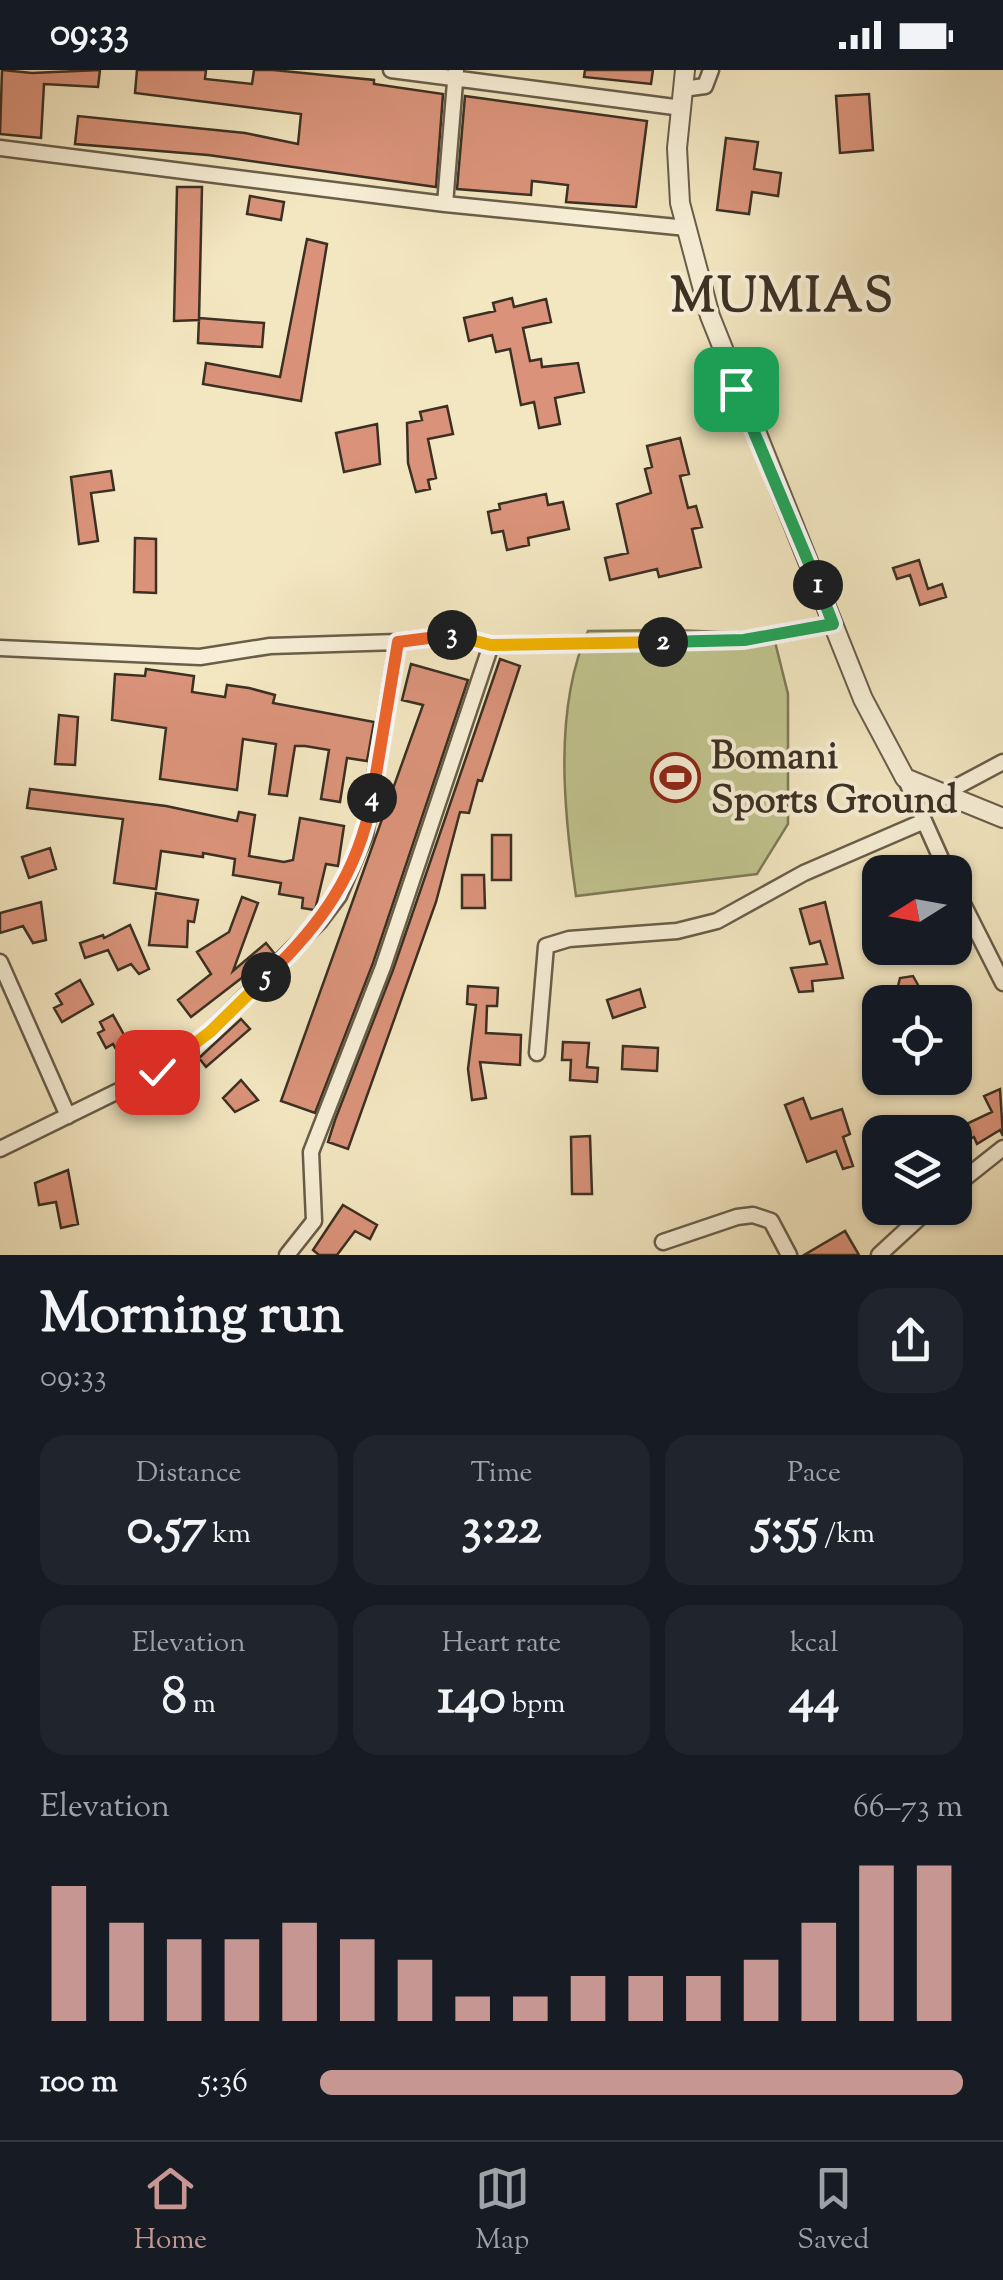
<!DOCTYPE html>
<meta charset="utf-8">
<style>
body{margin:0;font-family:"Sorts Mill Goudy",serif;background:#20242c;color:#f1f3f6;height:100vh;display:flex;flex-direction:column;font-size:38px;white-space:nowrap}
*{box-sizing:border-box;margin:0}
p{font-size:32px;color:#9ea1a6}
.icon{flex:none;width:55px;height:55px;fill:none;stroke:currentColor;stroke-width:2;stroke-linecap:round;stroke-linejoin:round}
.map{position:relative;height:1185px;overflow:hidden}
.panel{display:flex;flex-direction:column;background:#171b24;flex:1}
.panel>*{flex:none}
.needle{width:65px;rotate:259deg}
.buttons{position:absolute;left:862px;top:785px;display:grid;gap:20px}
.buttons a{display:grid;place-items:center;width:110px;height:110px;border-radius:20px;background:#171b24;box-shadow:0 2px 8px #0004;font-size:50px}
.pin{position:absolute;display:grid;place-items:center;width:85px;height:85px;color:#fff;margin:-42px;border-radius:20px;box-shadow:0 5px 15px #0006}
.km{position:absolute;width:50px;height:50px;margin:-25px;border-radius:50%;background:#222;color:#fff;font-size:28px;line-height:50px;text-align:center}
.round{display:grid;place-items:center;flex:none;width:105px;height:105px;border-radius:30px;background:#20242c}
.head{display:flex;align-items:center;justify-content:space-between;height:170px;padding:0 40px}
h1{font-size:55px;font-weight:800;line-height:75px}
.metrics{display:grid;grid-template-columns:repeat(3,1fr);gap:15px;height:170px;padding:10px 40px}
.metrics div{display:grid;align-content:center;border-radius:25px;background:#20242c;text-align:center}
.metrics b{font-size:50px;font-weight:800}
.metrics small{font-size:28px;font-weight:400}
.metrics p{font-size:28px}
.chart{height:280px;padding:20px 40px}
.chart p{display:flex;justify-content:space-between}
.chart svg{width:100%;height:180px;margin-top:10px;stroke:#c59692;stroke-width:6}
ul{padding:0 40px;list-style:none;font-size:32px}
li{display:grid;grid-template-columns:160px 120px 1fr;align-items:center;height:75px}
li i{height:25px;border-radius:12px;background:#c59692}
.status{display:flex;justify-content:space-between;align-items:center;height:70px;padding:0 50px;background:#171b24;direction:ltr}
.status svg{height:28px;fill:currentColor}
.menu{display:flex;justify-content:space-around;align-items:center;height:140px;border-top:2px solid #363941;background:#171b24;font-size:28px;color:#9ea1a6}
.menu a{display:grid;justify-items:center;gap:5px}
.menu .current{color:#c59692}
.map>svg:first-child{display:block}
.green{fill:#c1c48f;stroke:#7e7a59;stroke-width:2.5}
.building{fill:#da937a;stroke:#3b3023;stroke-width:2.5}
.lines{fill:none;stroke-linecap:round;stroke-linejoin:round}
.minor-casing{stroke:#695e4a;stroke-width:19}
.tertiary-casing{stroke:#695e4a;stroke-width:22}
.minor{stroke:#f7efd7;stroke-width:14}
.tertiary{stroke:#f7efd7;stroke-width:18}
.split-1-casing{stroke:#fff;stroke-width:20}
.split-2-casing{stroke:#fff;stroke-width:20}
.split-3-casing{stroke:#fff;stroke-width:20}
.split-4-casing{stroke:#fff;stroke-width:20}
.split-5-casing{stroke:#fff;stroke-width:20}
.split-6-casing{stroke:#fff;stroke-width:20}
.split-1{stroke:#22a559;stroke-width:12}
.split-2{stroke:#22a559;stroke-width:12}
.split-3{stroke:#f5b400;stroke-width:12}
.split-4{stroke:#f0652b;stroke-width:12}
.split-5{stroke:#f0652b;stroke-width:12}
.split-6{stroke:#f5b400;stroke-width:12}
.labels{text-anchor:middle;stroke-width:8;stroke-linejoin:round;paint-order:stroke}
.poi-label{font-size:38px;font-weight:bold;fill:#3b3023;stroke:#f7efd7;text-anchor:start}
.district-label{font-size:48px;font-weight:bold;letter-spacing:2.5px;fill:#3b3023;stroke:#f7efd7}
</style>
<div class="status"><b>09:33</b><svg viewBox="0 0 49 12"><path d="M0 12V9h3v3zM5 12V6h3v6zM10 12V3h3v9zM15 12V0h3v12zM26 1h20v11H26zM47 4h2v5h-2z"/></svg></div>
<div class="map">
<svg width="1003" height="1185" viewBox="0 0 1003 1185">
<rect width="100%" height="100%" fill="#f3e7c1"/>
<filter id="stains"><feTurbulence type="fractalNoise" baseFrequency=".002" numOctaves="4"/><feColorMatrix values="0 0 0 0 .2 0 0 0 0 .09 0 0 0 0 .02 0 0 0 .5 -.17"/></filter>
<radialGradient id="worn" r=".72"><stop offset=".6" stop-color="#630" stop-opacity="0"/><stop offset="1" stop-color="#630" stop-opacity=".3"/></radialGradient>
<path class="green" d="M 675,560 L 773,564 L 788,624 L 788,754 L 757,804 L 576,826 C 564,743 553,639 588,561 Z"/>
<path class="building" d="M 2,0 L 32,3 L 100,0 L 98,17 L 44,14 L 41,68 L 0,64 Z
M 137,0 L 206,0 L 205,9 L 252,14 L 254,0 L 273,0 L 374,10 L 374,14 L 443,24 L 436,117 L 208,85 L 75,74 L 78,46 L 245,63 L 298,74 L 301,44 L 135,23 Z
M 585,0 L 653,0 L 651,14 L 584,7 Z
M 869,24 L 873,80 L 840,83 L 836,26 Z
M 465,26 L 647,51 L 636,137 L 566,132 L 568,115 L 532,111 L 531,125 L 457,119 Z
M 726,68 L 758,72 L 754,99 L 781,103 L 778,126 L 752,122 L 749,144 L 717,140 Z
M 177,117 L 202,117 L 199,250 L 174,251 Z
M 250,126 L 284,132 L 281,150 L 247,144 Z
M 307,169 L 327,174 L 301,331 L 203,314 L 206,293 L 280,307 Z
M 512,228 L 514,237 L 546,229 L 551,252 L 523,258 L 530,291 L 541,289 L 542,297 L 578,293 L 584,322 L 555,328 L 560,354 L 539,358 L 534,332 L 521,335 L 510,279 L 496,282 L 492,265 L 469,271 L 464,248 L 495,241 L 493,233 Z
M 199,248 L 264,253 L 262,277 L 198,273 Z
M 447,336 L 453,364 L 428,369 L 436,408 L 428,410 L 430,419 L 416,422 L 408,393 L 407,353 L 422,350 L 420,342 Z
M 377,354 L 380,394 L 344,402 L 336,363 Z
M 680,368 L 689,404 L 680,406 L 688,438 L 696,436 L 702,457 L 692,459 L 701,497 L 659,507 L 657,499 L 610,510 L 605,488 L 628,483 L 617,434 L 651,423 L 645,399 L 652,397 L 647,376 Z
M 111,401 L 114,420 L 91,423 L 98,471 L 79,474 L 71,407 Z
M 546,424 L 548,435 L 563,432 L 569,459 L 528,468 L 529,475 L 507,480 L 503,461 L 492,463 L 488,442 L 500,439 L 499,434 Z
M 135,468 L 156,469 L 156,523 L 134,522 Z
M 919,490 L 928,519 L 942,514 L 946,527 L 920,535 L 910,505 L 897,509 L 893,498 Z
M 500,589 L 520,596 L 482,711 L 478,710 L 469,743 L 460,742 L 436,832 L 348,1079 L 328,1072 L 335,1050 L 393,900 Z
M 411,594 L 468,610 L 373,893 L 315,1043 L 281,1031 L 423,635 L 402,630 Z
M 146,599 L 194,606 L 192,622 L 225,627 L 227,615 L 249,618 L 275,625 L 273,633 L 374,652 L 367,691 L 347,688 L 340,732 L 321,729 L 329,680 L 305,676 L 295,676 L 287,726 L 269,724 L 276,674 L 243,669 L 237,720 L 160,709 L 166,658 L 112,650 L 115,604 L 145,606 Z
M 59,645 L 78,647 L 75,695 L 55,694 Z
M 30,719 L 166,736 L 237,751 L 239,742 L 255,745 L 249,786 L 284,792 L 293,790 L 300,748 L 344,756 L 338,796 L 326,794 L 315,840 L 302,838 L 303,828 L 279,824 L 281,813 L 233,805 L 235,789 L 203,783 L 203,787 L 161,781 L 156,819 L 114,813 L 123,749 L 27,738 Z
M 492,765 L 511,765 L 511,810 L 492,810 Z
M 50,778 L 56,799 L 29,808 L 22,787 Z
M 462,805 L 484,805 L 485,838 L 462,838 Z
M 156,823 L 198,830 L 194,852 L 188,851 L 187,877 L 149,875 Z
M 242,827 L 258,833 L 233,901 L 266,873 L 274,883 L 191,947 L 178,930 L 211,904 L 197,882 L 229,862 Z
M 41,832 L 46,870 L 33,873 L 23,856 L 0,863 L 0,843 Z
M 825,832 L 843,908 L 812,911 L 813,921 L 799,922 L 791,898 L 827,894 L 820,871 L 810,874 L 800,839 Z
M 130,855 L 149,899 L 139,904 L 131,894 L 118,900 L 108,880 L 85,888 L 80,873 L 103,865 L 104,868 Z
M 913,906 L 922,922 L 935,920 L 937,932 L 894,932 L 900,908 Z
M 80,910 L 93,934 L 62,952 L 54,938 L 62,934 L 56,924 Z
M 468,916 L 498,918 L 497,936 L 487,936 L 486,963 L 521,965 L 520,995 L 480,992 L 486,1028 L 472,1030 L 468,999 L 476,935 L 467,934 Z
M 640,919 L 645,937 L 613,948 L 607,930 Z
M 113,945 L 128,972 L 116,979 L 113,974 L 106,978 L 98,963 L 104,960 L 100,952 Z
M 241,949 L 250,959 L 206,997 L 199,988 Z
M 563,972 L 589,973 L 587,997 L 598,998 L 597,1012 L 570,1010 L 571,990 L 562,990 Z
M 623,976 L 658,978 L 657,1001 L 622,999 Z
M 241,1010 L 258,1030 L 235,1042 L 223,1028 Z
M 1000,1019 L 1003,1066 L 1000,1060 L 977,1074 L 974,1067 L 969,1069 L 962,1056 L 992,1042 L 984,1026 Z
M 803,1028 L 811,1049 L 842,1039 L 850,1064 L 843,1067 L 853,1096 L 843,1099 L 836,1081 L 807,1092 L 785,1035 Z
M 590,1066 L 592,1124 L 572,1124 L 571,1067 Z
M 68,1100 L 78,1154 L 61,1158 L 56,1132 L 39,1135 L 35,1113 Z
M 343,1135 L 377,1155 L 370,1169 L 355,1161 L 337,1185 L 319,1185 L 313,1180 Z
M 845,1161 L 859,1185 L 804,1185 Z"/>
<g class="lines">
<defs>
<path id="minor" d="M 391,0 L 682,38
M 683,19 L 705,16 L 711,0
M 0,78 L 445,134 L 687,158
M 445,134 L 456,0
M 0,578 L 200,587 L 270,576 L 398,572 L 451,565 L 491,575 L 744,570 L 833,554
M 905,708 L 947,802
M 941,725 L 1003,692
M 955,818 L 1003,913
M 0,892 L 68,1046
M 537,983 L 546,876 L 569,869 L 677,861 L 717,851 L 804,803 L 922,752
M 0,1079 L 157,1002 L 210,962 L 320,851 L 339,826 L 365,765 L 398,572
M 955,1116 L 1003,1078
M 663,1172 L 737,1147 L 753,1145 L 771,1151 L 789,1185
M 287,1185 L 314,1151 L 311,1082 L 383,897 L 491,575
M 879,1185 L 930,1138"/>
<path id="tertiary" d="M 685,0 L 677,78 L 680,133 L 710,246 L 863,629 L 905,708 L 1003,748"/>
</defs>
<use href="#minor" class="minor-casing"/>
<use href="#tertiary" class="tertiary-casing"/>
<use href="#minor" class="minor"/>
<use href="#tertiary" class="tertiary"/>
</g>
<g class="lines">
<defs>
<path id="split-1" d="M 736,319 L 818,515"/>
<path id="split-2" d="M 663,572 L 744,570 L 833,554 L 818,515"/>
<path id="split-3" d="M 452,565 L 491,575 L 663,572"/>
<path id="split-4" d="M 372,728 L 398,572 L 452,565"/>
<path id="split-5" d="M 266,907 C 321,855 358,803 372,728"/>
<path id="split-6" d="M 157,1002 L 210,962 L 266,907"/>
</defs>
<use href="#split-1" class="split-1-casing"/>
<use href="#split-2" class="split-2-casing"/>
<use href="#split-3" class="split-3-casing"/>
<use href="#split-4" class="split-4-casing"/>
<use href="#split-5" class="split-5-casing"/>
<use href="#split-6" class="split-6-casing"/>
<use href="#split-1" class="split-1"/>
<use href="#split-2" class="split-2"/>
<use href="#split-3" class="split-3"/>
<use href="#split-4" class="split-4"/>
<use href="#split-5" class="split-5"/>
<use href="#split-6" class="split-6"/>
</g>
<defs>
<symbol id="stadium-ring" viewBox="-11 -11 22 22"><circle r="9.5" fill="#f7efd7" stroke="#8f2418" stroke-width="1.5"/><path d="M0-5a6.5 5 0 1 0 0 10a6.5 5 0 1 0 0-10ZM-3.5-1.8h7v3.6h-7Z" fill="#8f2418"/></symbol>
</defs>
<g fill-rule="evenodd">
<use href="#stadium-ring" x="648" y="680" width="55" height="55"/>
</g>
<g class="labels">
<g class="poi-label">
<text x="711" y="698">Bomani<tspan x="711" dy="44">Sports Ground</tspan></text>
</g>
<g class="district-label">
<text x="783" y="241">MUMIAS</text>
</g>
</g>
<rect width="100%" height="100%" filter="url(#stains)"/>
<rect width="100%" height="100%" fill="url(#worn)"/>
</svg>
<div class="buttons">
<a><svg class="needle" viewBox="-14 -14 28 28"><path d="M0-13l5 13h-10z" fill="#e53935"/><path d="M0 13l5-13h-10z" fill="#9ea1a6"/></svg></a>
<a><svg class="icon" aria-label="locate" viewBox="0 0 24 24"><circle cx="12" cy="12" r="6"/><path d="M12 2v4M12 18v4M2 12h4M18 12h4"/></svg></a>
<a><svg class="icon" aria-label="layers" viewBox="0 0 24 24"><path d="M12 4l9 5-9 5-9-5zM3 14l9 5 9-5"/></svg></a>
</div>
<div class="pin" style="left:736px;top:319px;background:#1e9e55"><svg class="icon" aria-label="arrive" viewBox="0 0 24 24"><path d="M6 21V4h12l-3 4 3 4H6"/></svg></div>
<div class="pin" style="left:157px;top:1002px;background:#d93025"><svg class="icon" aria-label="check" viewBox="0 0 24 24"><path d="M5 12l5 5 9-10"/></svg></div>
<b class="km" style="left:818px;top:515px">1</b>
<b class="km" style="left:663px;top:572px">2</b>
<b class="km" style="left:452px;top:565px">3</b>
<b class="km" style="left:372px;top:728px">4</b>
<b class="km" style="left:266px;top:907px">5</b>
</div>
<section class="panel">
<div class="head"><div><h1>Morning run</h1><p>09:33</p></div><a class="round"><svg class="icon" aria-label="share" viewBox="0 0 24 24"><path d="M12 15V3M7 8l5-5 5 5M5 13v7h14v-7"/></svg></a></div>
<div class="metrics">
<div><p>Distance</p><b>0.57<small> km</small></b></div>
<div><p>Time</p><b>3:22</b></div>
<div><p>Pace</p><b>5:55<small> /km</small></b></div>
</div>
<div class="metrics">
<div><p>Elevation</p><b>8<small> m</small></b></div>
<div><p>Heart rate</p><b>140<small> bpm</small></b></div>
<div><p>kcal</p><b>44</b></div>
</div>
<div class="chart"><p><span>Elevation</span>66–73 m</p>
<svg viewBox="0 0 160 44" preserveAspectRatio="none"><path d="M5 44V11M15 44V20M25 44V24M35 44V24M45 44V20M55 44V24M65 44V29M75 44V38M85 44V38M95 44V33M105 44V33M115 44V33M125 44V29M135 44V20M145 44V6M155 44V6"/></svg>
</div>
<ul>
<li><b>100 m</b>5:36<i style="width:100%"></i></li>
</ul>
</section>
<nav class="menu">
<a class="current"><svg class="icon" aria-label="home" viewBox="0 0 24 24"><path d="M3 11l9-7 9 7M6 9v11h12V9"/></svg>Home</a>
<a><svg class="icon" aria-label="map" viewBox="0 0 24 24"><path d="M3 6l6-2 6 2 6-2v14l-6 2-6-2-6 2zM9 4v14M15 6v14"/></svg>Map</a>
<a><svg class="icon" aria-label="saved" viewBox="0 0 24 24"><path d="M7 4h10v16l-5-4-5 4z"/></svg>Saved</a>
</nav>
